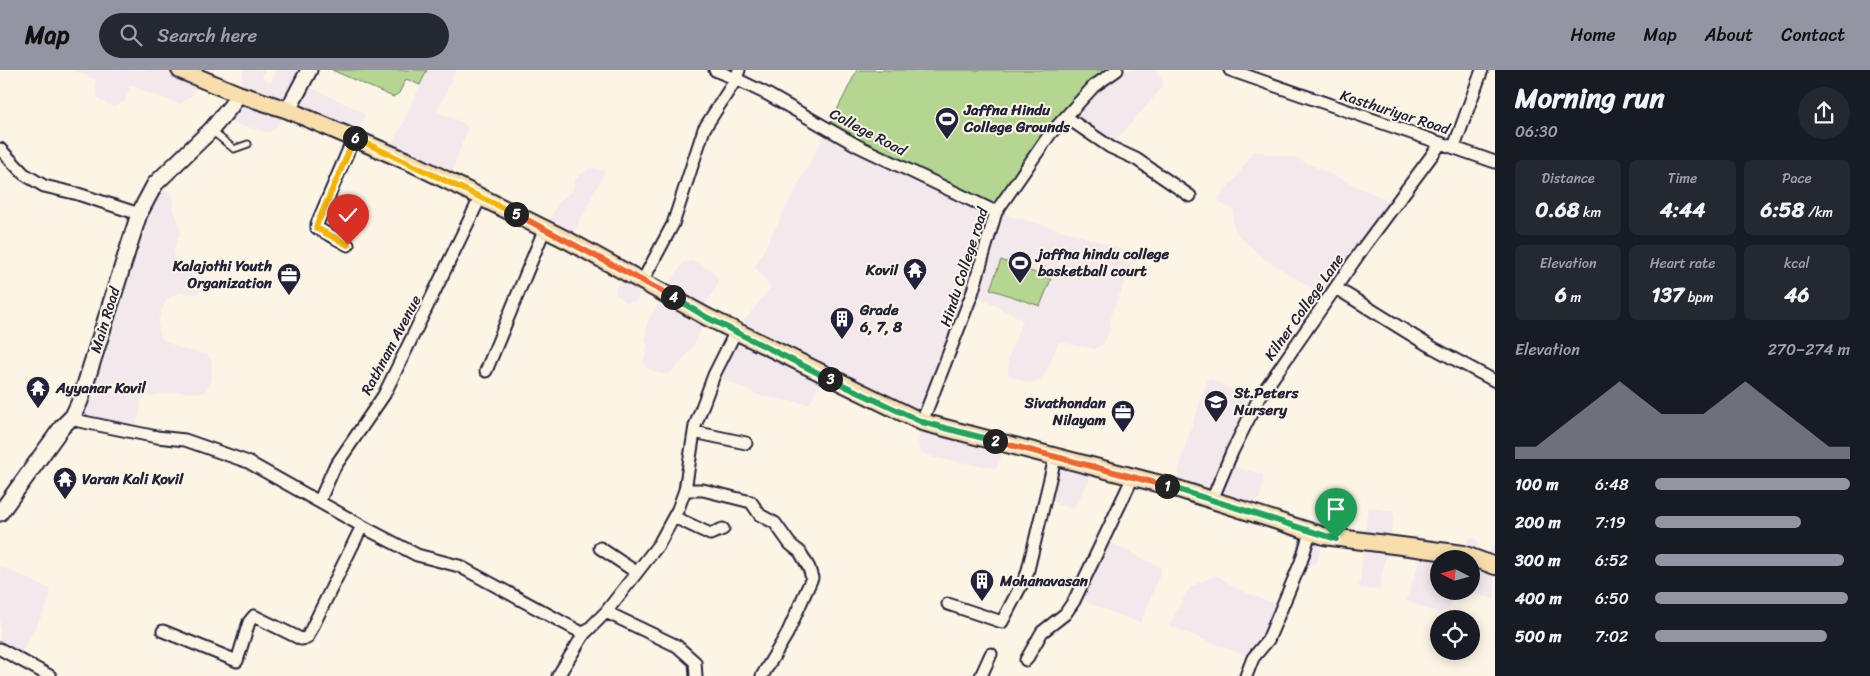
<!DOCTYPE html>
<meta charset="utf-8">
<style>
body{margin:0;font-family:Sriracha,sans-serif;background:#242831;color:#f1f3f6;height:100vh;display:flex;flex-direction:column;font-size:19px;white-space:nowrap}
*{box-sizing:border-box;margin:0}
p{font-size:16px;color:#9ea1a6}
.icon{flex:none;width:28px;height:28px;fill:none;stroke:currentColor;stroke-width:2;stroke-linecap:round;stroke-linejoin:round}
.map{position:relative;flex:1;overflow:hidden}
.details{display:flex;flex-direction:column;background:#171b24;width:375px}
.details>*{flex:none}
.needle{width:32px;rotate:276deg}
.controls{position:absolute;left:1430px;top:480px;display:grid;gap:10px}
.controls a{display:grid;place-items:center;width:50px;height:50px;border-radius:50%;background:#171b24;box-shadow:0 2px 12px #0003;font-size:25px}
.pin{position:absolute;display:grid;place-items:center;width:42px;height:42px;color:#fff;margin:-51px -21px;border-radius:50% 50% 50% 0;rotate:-45deg;box-shadow:0 0 5px #0007}
.pin .icon{rotate:45deg}
.km{position:absolute;width:25px;height:25px;margin:-12px;border-radius:50%;background:#222;color:#fff;font-size:14px;line-height:25px;text-align:center}
.round{display:grid;place-items:center;flex:none;width:52px;height:52px;border-radius:26px;background:#242831}
.headline{display:flex;align-items:center;justify-content:space-between;height:85px;padding:0 20px}
h1{font-size:28px;font-weight:700;line-height:38px}
.figures{display:grid;grid-template-columns:repeat(3,1fr);gap:8px;height:85px;padding:5px 20px}
.figures div{display:grid;align-content:center;border-radius:8px;background:#242831;text-align:center}
.figures b{font-size:21px;font-weight:700}
.figures small{font-size:14px;font-weight:400}
.figures p{font-size:14px}
.chart{height:140px;padding:10px 20px}
.chart p{display:flex;justify-content:space-between}
.chart svg{width:100%;height:90px;margin-top:5px;fill:#9495a2;opacity:.7}
ul{padding:0 20px;list-style:none;font-size:16px}
li{display:grid;grid-template-columns:80px 60px 1fr;align-items:center;height:38px}
li i{height:12px;border-radius:6px;background:#9495a2}
header{display:flex;align-items:center;gap:30px;box-sizing:border-box;height:70px;padding:0 25px;background:#9495a2;color:#111}
header strong{font-size:24px}
nav{display:flex;gap:28px;margin-inline-start:auto;font-size:18px}
.search{width:350px;height:45px;background:#242831;display:flex;align-items:center;gap:12px;box-sizing:border-box;padding:0 18px;border-radius:28px;color:#9ea1a6;font-size:19px}
main{display:flex;flex:1;min-height:0}
.map>svg:first-child{display:block}
.built{fill:#f3e8eb}
.green{fill:#b5d690;stroke:#6c7c66}
.lines{fill:none;stroke-linecap:round;stroke-linejoin:round}
.service-casing{stroke:#22223b;stroke-width:9}
.minor-casing{stroke:#22223b;stroke-width:15}
.secondary-casing{stroke:#22223b;stroke-width:19}
.primary-casing{stroke:#22223b;stroke-width:20}
.service{stroke:#fcf5e5;stroke-width:5.5}
.minor{stroke:#fcf5e5;stroke-width:11}
.secondary{stroke:#fcf5e5;stroke-width:15}
.primary{stroke:#f8deab;stroke-width:16}
.split-1-casing{stroke:#fff;stroke-width:10}
.split-2-casing{stroke:#fff;stroke-width:10}
.split-3-casing{stroke:#fff;stroke-width:10}
.split-4-casing{stroke:#fff;stroke-width:10}
.split-5-casing{stroke:#fff;stroke-width:10}
.split-6-casing{stroke:#fff;stroke-width:10}
.split-7-casing{stroke:#fff;stroke-width:10}
.split-1{stroke:#22a559;stroke-width:6}
.split-2{stroke:#f0652b;stroke-width:6}
.split-3{stroke:#22a559;stroke-width:6}
.split-4{stroke:#22a559;stroke-width:6}
.split-5{stroke:#f0652b;stroke-width:6}
.split-6{stroke:#f5b400;stroke-width:6}
.split-7{stroke:#f5b400;stroke-width:6}
.labels{text-anchor:middle;stroke-width:4;stroke-linejoin:round;paint-order:stroke}
.poi-label{font-size:15px;font-weight:bold;fill:#22223b;stroke:#fcf5e5;text-anchor:start}
.street-label{font-size:15px;fill:#22223b;stroke:#fcf5e5}
</style>
<header>
<strong>Map</strong>
<div class="search"><svg class="icon" aria-label="search" viewBox="0 0 24 24"><circle cx="10" cy="10" r="6"/><path d="M15 15l6 6"/></svg>Search here</div>
<nav><a>Home</a><a>Map</a><a>About</a><a>Contact</a></nav>
</header>
<main>
<div class="map">
<svg width="1495" height="606" viewBox="0 0 1495 606">
<rect width="100%" height="100%" fill="#fcf5e5"/>
<filter id="ink" filterUnits="userSpaceOnUse"><feTurbulence type="fractalNoise" baseFrequency=".02" numOctaves="2"/><feDisplacementMap in="SourceGraphic" scale="10" xChannelSelector="R" yChannelSelector="G"/><feConvolveMatrix kernelMatrix="1 2 1 2 8 2 1 2 1" color-interpolation-filters="sRGB"/></filter>
<g filter="url(#ink)">
<path class="built" d="M 73,0 L 180,0 L 199,8 L 192,25 L 180,34 L 145,22 L 133,15 L 130,16 L 124,32 L 114,37 L 100,30 L 96,24 L 96,10 Z
M 244,0 L 264,0 L 262,8 L 271,12 L 277,0 L 309,0 L 302,13 L 364,43 L 364,48 L 354,67 L 289,40 L 273,61 L 268,62 L 220,50 L 238,24 Z
M 427,0 L 456,0 L 437,42 L 462,52 L 468,58 L 448,112 L 386,82 L 400,59 Z
M 1117,0 L 1154,0 L 1163,11 L 1161,19 L 1110,77 L 1066,47 Z
M 828,58 L 996,142 L 1079,165 L 1124,180 L 1131,185 L 1133,193 L 1112,243 L 1109,263 L 1104,273 L 1095,279 L 1059,272 L 1044,305 L 1037,312 L 1029,313 L 1015,308 L 1008,303 L 1008,289 L 1023,250 L 973,224 L 922,352 L 1004,373 L 999,393 L 995,398 L 935,388 L 920,382 L 918,372 L 922,352 L 822,305 L 812,330 L 808,334 L 761,326 L 714,305 L 736,261 L 771,217 L 755,197 Z
M 1253,81 L 1296,88 L 1389,131 L 1323,225 L 1264,189 L 1237,164 L 1233,153 L 1234,141 L 1221,133 L 1219,128 L 1222,123 L 1236,108 Z
M 590,98 L 605,101 L 569,171 L 545,158 L 559,132 L 573,120 L 575,109 Z
M 155,114 L 169,123 L 173,129 L 173,139 L 180,155 L 180,164 L 173,181 L 175,189 L 181,194 L 198,197 L 203,202 L 204,212 L 202,220 L 196,224 L 178,223 L 166,230 L 158,251 L 159,263 L 162,269 L 179,278 L 207,285 L 211,289 L 212,310 L 206,320 L 202,323 L 177,322 L 147,326 L 141,330 L 139,347 L 132,362 L 79,351 Z
M 692,191 L 711,200 L 718,208 L 718,214 L 701,242 L 707,247 L 692,278 L 674,300 L 668,304 L 660,304 L 647,298 L 643,292 L 648,275 L 645,270 L 647,253 L 683,192 Z
M 626,203 L 643,210 L 638,229 L 634,232 L 625,232 L 615,223 L 616,217 Z
M 1208,308 L 1249,327 L 1211,423 L 1176,414 L 1184,379 Z
M 1065,391 L 1096,398 L 1073,439 L 1059,435 L 1049,428 Z
M 1227,396 L 1262,404 L 1264,415 L 1259,429 L 1248,434 L 1212,430 Z
M 1322,426 L 1345,428 L 1336,469 L 1324,466 L 1318,489 L 1314,494 L 1308,495 L 1304,494 L 1310,462 L 1317,434 Z
M 1368,438 L 1392,441 L 1394,446 L 1379,520 L 1359,518 Z
M 1469,468 L 1476,469 L 1478,472 L 1473,488 L 1485,492 L 1492,475 L 1495,476 L 1495,529 L 1464,521 L 1471,521 L 1471,489 L 1439,489 L 1439,521 L 1455,521 L 1450,538 L 1439,543 L 1406,531 L 1423,480 L 1463,484 Z
M 1105,470 L 1162,498 L 1141,553 L 1088,533 L 1080,518 Z
M 0,496 L 50,519 L 50,530 L 20,585 L 0,579 Z
M 1216,505 L 1238,519 L 1281,537 L 1253,588 L 1169,556 L 1190,517 Z"/>
<path class="green" d="M 332,0 L 427,0 L 420,15 L 406,9 L 399,23 L 393,27 Z
M 857,0 L 1117,0 L 1094,16 L 996,142 L 828,58 Z
M 1001,190 L 1051,209 L 1040,236 L 990,219 Z"/>
<g class="lines">
<defs>
<path id="service" d="M 212,61 L 234,79 L 248,74"/>
<path id="minor" d="M 739,0 L 736,9 L 767,24 L 858,76 L 996,142
M 1230,0 L 1495,92
M 1066,47 L 1110,77 L 1136,89 L 1190,126
M 1454,77 L 1482,0
M 0,79 L 24,104 L 44,116 L 78,124 L 139,144
M 348,175 L 317,158 L 317,154 L 354,67
M 643,210 L 673,154 L 704,59 L 736,9 L 715,0
M 1336,218 L 1428,275 L 1495,311
M 486,301 L 545,158
M 73,346 L 79,351 L 157,367 L 185,370 L 248,392 L 371,461 L 417,485 L 459,496 L 584,564
M 922,352 L 972,224 L 996,142 L 1050,64 L 1094,16 L 1117,0
M 694,362 L 746,373
M 685,420 L 703,420 L 751,432 L 760,445 L 775,453 L 790,474 L 800,482 L 809,498 L 812,508 L 787,564 L 762,606
M 1212,430 L 1232,382 L 1259,328 L 1363,178 L 1441,73
M 319,432 L 334,398 L 384,325 L 481,126
M 674,447 L 710,464 L 723,459
M 600,478 L 636,502
M 948,534 L 1002,552 L 1027,504 L 1055,388
M 606,542 L 677,576 L 695,592 L 696,606
M 163,561 L 237,591 L 249,552 L 254,546 L 301,569 L 307,568 L 362,456
M 0,579 L 50,606
M 1026,590 L 1042,562 L 1065,544 L 1074,531 L 1133,407
M 558,606 L 584,564 L 606,542 L 659,474 L 678,439 L 685,420 L 695,356 L 714,305 L 736,261
M 981,606 L 991,584
M 1246,606 L 1253,588 L 1268,570 L 1301,492 L 1310,462"/>
<path id="secondary" d="M 288,40 L 309,0
M 0,443 L 62,357 L 73,346 L 80,331 L 139,144 L 155,114 L 211,60 L 231,36 L 238,24"/>
<path id="primary" d="M 180,0 L 238,24 L 288,40 L 414,94 L 569,171 L 707,247 L 922,352 L 1172,417 L 1324,466 L 1463,484 L 1495,496"/>
</defs>
<use href="#service" class="service-casing"/>
<use href="#minor" class="minor-casing"/>
<use href="#secondary" class="secondary-casing"/>
<use href="#primary" class="primary-casing"/>
<use href="#service" class="service"/>
<use href="#minor" class="minor"/>
<use href="#secondary" class="secondary"/>
<use href="#primary" class="primary"/>
</g>
</g>
<g class="lines" filter="url(#ink)">
<defs>
<path id="split-1" d="M 1167,416 L 1336,469"/>
<path id="split-2" d="M 995,371 L 1167,416"/>
<path id="split-3" d="M 830,309 L 922,352 L 995,371"/>
<path id="split-4" d="M 673,227 L 706,247 L 830,309"/>
<path id="split-5" d="M 516,144 L 673,227"/>
<path id="split-6" d="M 355,68 L 516,144"/>
<path id="split-7" d="M 348,175 L 316,158 L 317,154 L 355,68"/>
</defs>
<use href="#split-1" class="split-1-casing"/>
<use href="#split-2" class="split-2-casing"/>
<use href="#split-3" class="split-3-casing"/>
<use href="#split-4" class="split-4-casing"/>
<use href="#split-5" class="split-5-casing"/>
<use href="#split-6" class="split-6-casing"/>
<use href="#split-7" class="split-7-casing"/>
<use href="#split-1" class="split-1"/>
<use href="#split-2" class="split-2"/>
<use href="#split-3" class="split-3"/>
<use href="#split-4" class="split-4"/>
<use href="#split-5" class="split-5"/>
<use href="#split-6" class="split-6"/>
<use href="#split-7" class="split-7"/>
</g>
<defs>
<symbol id="stadium-pin" viewBox="-11 -11 22 30"><path d="M0 17L-7.5 6A9.5 9.5 0 1 1 7.5 6Z" fill="#22223b" stroke="#fcf5e5"/><path d="M0-5a6.5 5 0 1 0 0 10a6.5 5 0 1 0 0-10ZM-3.5-1.8h7v3.6h-7Z" fill="#fff"/></symbol>
<symbol id="temple-pin" viewBox="-11 -11 22 30"><path d="M0 17L-7.5 6A9.5 9.5 0 1 1 7.5 6Z" fill="#22223b" stroke="#fcf5e5"/><path d="M0-6L5-2H3V0L6.5 2.5H4V6H1.5V3h-3V6H-4V2.5H-6.5L-3 0V-2H-5Z" fill="#fff"/></symbol>
<symbol id="office-pin" viewBox="-11 -11 22 30"><path d="M0 17L-7.5 6A9.5 9.5 0 1 1 7.5 6Z" fill="#22223b" stroke="#fcf5e5"/><path d="M-6-3h4V-5.5h4V-3h4V5H-6ZM-1-4.5V-3h2v-1.5ZM-6 0V1H6V0Z" fill="#fff"/></symbol>
<symbol id="building-pin" viewBox="-11 -11 22 30"><path d="M0 17L-7.5 6A9.5 9.5 0 1 1 7.5 6Z" fill="#22223b" stroke="#fcf5e5"/><path d="M-4-6H4V6H1V3H-1V6H-4ZM-2.5-4.3h1.7v1.8h-1.7ZM.8-4.3h1.7v1.8H.8ZM-2.5-1h1.7V.8h-1.7ZM.8-1h1.7V.8H.8Z" fill="#fff"/></symbol>
<symbol id="school-pin" viewBox="-11 -11 22 30"><path d="M0 17L-7.5 6A9.5 9.5 0 1 1 7.5 6Z" fill="#22223b" stroke="#fcf5e5"/><path d="M0-5L7-2L0 1L-7-2ZM-4 1L0 2.5L4 1V4Q0 6-4 4Z" fill="#fff"/></symbol>
</defs>
<g fill-rule="evenodd">
<use href="#stadium-pin" x="933" y="35" width="28" height="38"/>
<use href="#stadium-pin" x="1006" y="179" width="28" height="38"/>
<use href="#temple-pin" x="901" y="186" width="28" height="38"/>
<use href="#office-pin" x="275" y="191" width="28" height="38"/>
<use href="#building-pin" x="828" y="235" width="28" height="38"/>
<use href="#temple-pin" x="24" y="304" width="28" height="38"/>
<use href="#school-pin" x="1202" y="318" width="28" height="38"/>
<use href="#office-pin" x="1109" y="328" width="28" height="38"/>
<use href="#temple-pin" x="51" y="395" width="28" height="38"/>
<use href="#building-pin" x="968" y="497" width="28" height="38"/>
</g>
<g class="labels">
<g class="poi-label">
<text x="964" y="45">Jaffna Hindu<tspan x="964" dy="17">College Grounds</tspan></text>
<text x="1038" y="189">jaffna hindu college<tspan x="1038" dy="17">basketball court</tspan></text>
<text x="272" y="201" text-anchor="end">Kalajothi Youth<tspan x="272" dy="17">Organization</tspan></text>
<text x="898" y="205" text-anchor="end">Kovil</text>
<text x="860" y="245">Grade<tspan x="860" dy="17">6, 7, 8</tspan></text>
<text x="56" y="323">Ayyanar Kovil</text>
<text x="1234" y="328">St.Peters<tspan x="1234" dy="17">Nursery</tspan></text>
<text x="1106" y="338" text-anchor="end">Sivathondan<tspan x="1106" dy="17">Nilayam</tspan></text>
<text x="82" y="414">Varan Kali Kovil</text>
<text x="1000" y="516">Mohanavasan</text>
</g>
<g class="street-label">
<text transform="translate(1395 42) rotate(18)" y="5">Kasthuriyar Road</text>
<text transform="translate(868 62) rotate(28)" y="5">College Road</text>
<text transform="translate(964 197) rotate(-72)" y="5">Hindu College road</text>
<text transform="translate(1304 237) rotate(-55)" y="5">Kilner College Lane</text>
<text transform="translate(105 250) rotate(-73)" y="5">Main Road</text>
<text transform="translate(391 275) rotate(-62)" y="5">Rathnam Avenue</text>
</g>
</g>
</svg>
<div class="controls">
<a><svg class="needle" viewBox="-14 -14 28 28"><path d="M0-13l5 13h-10z" fill="#e53935"/><path d="M0 13l5-13h-10z" fill="#9ea1a6"/></svg></a>
<a><svg class="icon" aria-label="locate" viewBox="0 0 24 24"><circle cx="12" cy="12" r="6"/><path d="M12 2v4M12 18v4M2 12h4M18 12h4"/></svg></a>
</div>
<div class="pin" style="left:1336px;top:469px;background:#1e9e55"><svg class="icon" aria-label="arrive" viewBox="0 0 24 24"><path d="M6 21V4h12l-3 4 3 4H6"/></svg></div>
<div class="pin" style="left:348px;top:175px;background:#d93025"><svg class="icon" aria-label="check" viewBox="0 0 24 24"><path d="M5 12l5 5 9-10"/></svg></div>
<b class="km" style="left:1167px;top:416px">1</b>
<b class="km" style="left:995px;top:371px">2</b>
<b class="km" style="left:830px;top:309px">3</b>
<b class="km" style="left:673px;top:227px">4</b>
<b class="km" style="left:516px;top:144px">5</b>
<b class="km" style="left:355px;top:68px">6</b>
</div>
<section class="details">
<div class="headline"><div><h1>Morning run</h1><p>06:30</p></div><a class="round"><svg class="icon" aria-label="share" viewBox="0 0 24 24"><path d="M12 15V3M7 8l5-5 5 5M5 13v7h14v-7"/></svg></a></div>
<div class="figures">
<div><p>Distance</p><b>0.68<small> km</small></b></div>
<div><p>Time</p><b>4:44</b></div>
<div><p>Pace</p><b>6:58<small> /km</small></b></div>
</div>
<div class="figures">
<div><p>Elevation</p><b>6<small> m</small></b></div>
<div><p>Heart rate</p><b>137<small> bpm</small></b></div>
<div><p>kcal</p><b>46</b></div>
</div>
<div class="chart"><p><span>Elevation</span>270–274 m</p>
<svg viewBox="0 0 160 44" preserveAspectRatio="none"><path d="M0 44V38L10 38L20 30L30 22L40 14L50 6L60 14L70 22L80 22L90 22L100 14L110 6L120 14L130 22L140 30L150 38L160 38V44z"/></svg>
</div>
<ul>
<li><b>100 m</b>6:48<i style="width:100%"></i></li>
<li><b>200 m</b>7:19<i style="width:75%"></i></li>
<li><b>300 m</b>6:52<i style="width:97%"></i></li>
<li><b>400 m</b>6:50<i style="width:99%"></i></li>
<li><b>500 m</b>7:02<i style="width:88%"></i></li>
</ul>
</section>
</main>
